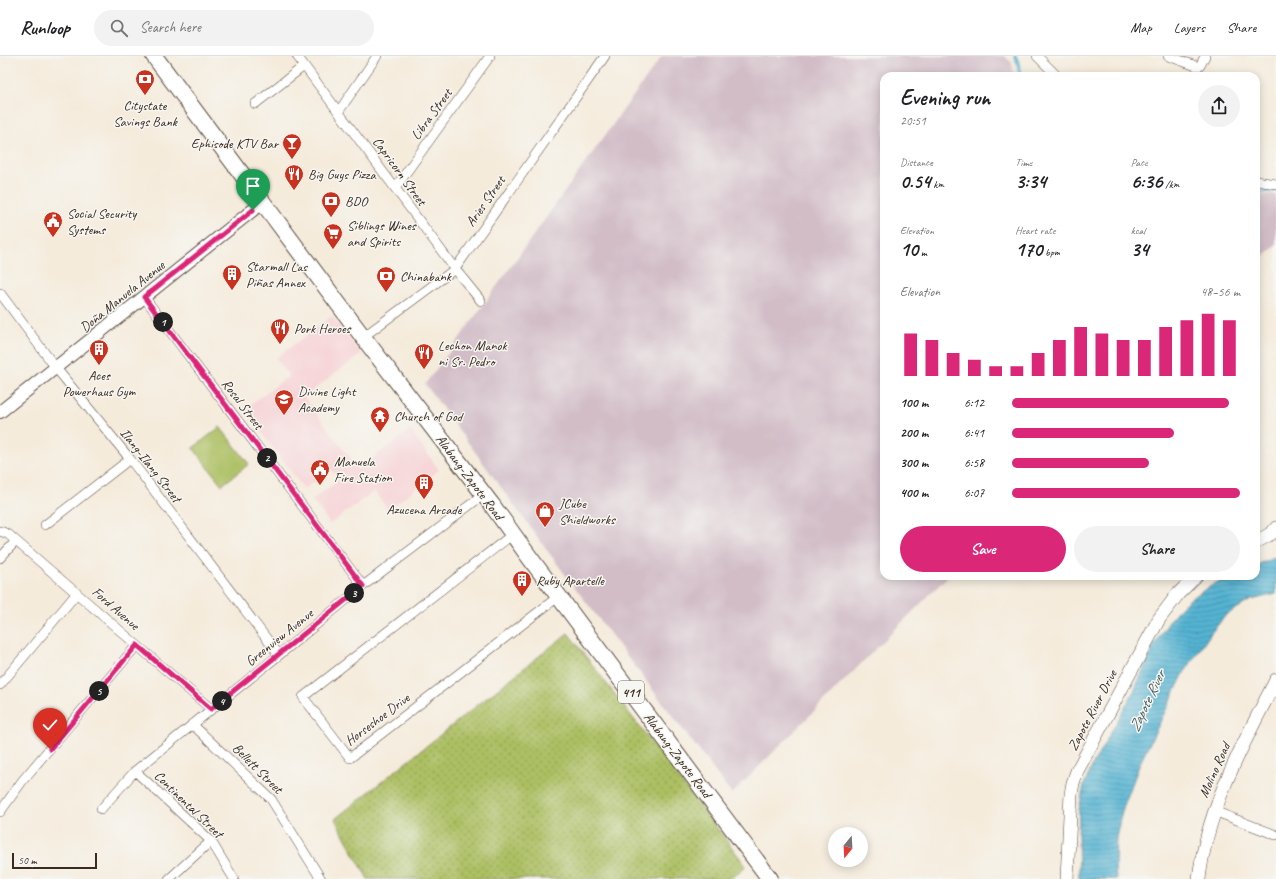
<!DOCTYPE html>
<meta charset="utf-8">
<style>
body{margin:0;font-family:Caveat,sans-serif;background:#f2f2f2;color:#202124;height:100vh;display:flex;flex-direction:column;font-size:15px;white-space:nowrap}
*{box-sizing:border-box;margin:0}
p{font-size:13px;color:#757577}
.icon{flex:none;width:22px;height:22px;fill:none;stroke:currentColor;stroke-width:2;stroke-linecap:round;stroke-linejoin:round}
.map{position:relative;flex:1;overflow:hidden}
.panel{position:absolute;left:880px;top:16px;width:380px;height:508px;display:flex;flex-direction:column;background:#fff;border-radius:12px;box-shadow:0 2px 10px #0003}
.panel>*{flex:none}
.needle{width:26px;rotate:198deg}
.tools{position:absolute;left:828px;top:771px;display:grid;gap:8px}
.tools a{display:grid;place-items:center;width:40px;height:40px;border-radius:50%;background:#fff;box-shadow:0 2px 10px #0003;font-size:20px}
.scale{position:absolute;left:12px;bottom:10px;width:85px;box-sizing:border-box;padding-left:4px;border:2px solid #3b2a1e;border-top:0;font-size:11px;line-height:14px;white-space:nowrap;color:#3b2a1e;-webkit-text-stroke:3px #f6f6f2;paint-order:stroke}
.pin{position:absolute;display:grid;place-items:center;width:34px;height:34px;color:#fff;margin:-41px -17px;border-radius:50% 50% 50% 0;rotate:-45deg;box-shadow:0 0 4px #0007}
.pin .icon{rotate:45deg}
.km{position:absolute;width:20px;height:20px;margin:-10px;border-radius:50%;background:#222;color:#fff;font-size:11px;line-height:20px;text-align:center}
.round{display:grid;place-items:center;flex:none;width:42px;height:42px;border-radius:21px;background:#f2f2f2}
.headline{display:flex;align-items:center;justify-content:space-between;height:68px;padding:0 20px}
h1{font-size:22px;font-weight:700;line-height:30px}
.stats{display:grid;grid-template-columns:repeat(3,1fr);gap:6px;height:68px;padding:4px 20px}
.stats div{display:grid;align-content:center}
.stats b{font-size:20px;font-weight:700}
.stats small{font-size:11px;font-weight:400}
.stats p{font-size:11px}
.chart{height:112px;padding:8px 20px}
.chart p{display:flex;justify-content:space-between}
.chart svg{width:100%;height:72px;margin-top:4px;stroke:#db2777;stroke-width:6}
.primary-button{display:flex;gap:8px;margin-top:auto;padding:8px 20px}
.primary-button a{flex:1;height:46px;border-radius:24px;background:#db2777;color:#fff;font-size:16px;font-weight:700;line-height:46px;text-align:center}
.primary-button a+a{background:#f2f2f2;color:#202124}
ul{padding:0 20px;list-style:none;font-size:13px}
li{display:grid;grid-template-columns:64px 48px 1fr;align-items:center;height:30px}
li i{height:10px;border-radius:5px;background:#db2777}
header{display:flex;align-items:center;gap:24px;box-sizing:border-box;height:56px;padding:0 20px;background:#fff;border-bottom:1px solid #e0e0e0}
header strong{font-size:19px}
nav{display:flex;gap:22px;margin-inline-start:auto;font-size:14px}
.search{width:280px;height:36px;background:#f2f2f2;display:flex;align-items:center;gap:10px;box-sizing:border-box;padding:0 14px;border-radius:22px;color:#757577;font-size:15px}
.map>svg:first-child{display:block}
.built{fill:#f7cfd3}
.industrial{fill:#d2bdc7}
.green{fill:url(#green-dots);stroke:#747440}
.pitch{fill:#acbf62;stroke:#747440}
.water{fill:url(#water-rules);stroke:#486f78}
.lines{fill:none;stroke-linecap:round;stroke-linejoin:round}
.stream{stroke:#54b4d3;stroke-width:3.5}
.minor-casing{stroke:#57473a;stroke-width:10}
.tertiary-casing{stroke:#57473a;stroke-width:14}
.secondary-casing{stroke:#57473a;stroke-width:14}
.trunk-casing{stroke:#57473a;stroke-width:18}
.minor{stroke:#fff;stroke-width:9}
.tertiary{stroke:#fff;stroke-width:12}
.secondary{stroke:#fff;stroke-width:13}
.trunk{stroke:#fff;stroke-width:16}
.route-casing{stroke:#fff;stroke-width:8}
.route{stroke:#db2777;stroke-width:5}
.labels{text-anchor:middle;stroke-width:3;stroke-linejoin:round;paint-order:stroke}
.shield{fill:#f6f6f2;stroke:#73675e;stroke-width:1}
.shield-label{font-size:13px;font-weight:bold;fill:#3b2a1e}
.poi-label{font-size:14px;fill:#3b2a1e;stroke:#f6f6f2;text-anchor:start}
.street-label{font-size:14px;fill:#3b2a1e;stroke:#f6f6f2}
.water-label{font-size:15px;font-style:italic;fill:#445a5d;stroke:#f6f6f2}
</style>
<header>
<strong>Runloop</strong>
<div class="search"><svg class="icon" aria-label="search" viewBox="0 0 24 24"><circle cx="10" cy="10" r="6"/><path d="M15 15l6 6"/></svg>Search here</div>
<nav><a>Map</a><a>Layers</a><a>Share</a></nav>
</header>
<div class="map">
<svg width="1276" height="823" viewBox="0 0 1276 823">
<defs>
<pattern id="green-dots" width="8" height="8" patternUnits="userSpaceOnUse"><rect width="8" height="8" fill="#acbf62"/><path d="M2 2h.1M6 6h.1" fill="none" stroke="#8d9b50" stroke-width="1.8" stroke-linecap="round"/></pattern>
<pattern id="water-rules" width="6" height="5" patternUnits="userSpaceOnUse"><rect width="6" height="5" fill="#54b4d3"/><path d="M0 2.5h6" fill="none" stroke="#4793ab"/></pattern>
</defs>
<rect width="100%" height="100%" fill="#f6f6f2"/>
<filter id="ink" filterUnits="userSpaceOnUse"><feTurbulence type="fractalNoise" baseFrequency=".025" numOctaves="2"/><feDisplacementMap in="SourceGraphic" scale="8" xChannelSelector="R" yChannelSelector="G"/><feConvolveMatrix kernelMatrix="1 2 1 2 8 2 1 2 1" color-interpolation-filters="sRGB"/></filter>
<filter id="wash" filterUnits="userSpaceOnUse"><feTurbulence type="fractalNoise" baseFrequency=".012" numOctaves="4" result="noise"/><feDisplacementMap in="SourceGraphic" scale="16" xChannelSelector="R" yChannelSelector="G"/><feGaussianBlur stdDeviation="0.9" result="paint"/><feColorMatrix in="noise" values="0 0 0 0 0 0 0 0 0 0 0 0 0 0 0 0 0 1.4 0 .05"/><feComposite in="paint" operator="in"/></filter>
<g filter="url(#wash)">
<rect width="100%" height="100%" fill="#f5ebdb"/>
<path class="built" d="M 332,260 L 361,298 L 304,341 L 358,413 L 410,374 L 439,414 L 388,454 L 374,435 L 330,468 L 312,444 L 339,424 L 331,413 L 304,433 L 244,353 L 289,320 L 276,302 Z"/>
<path class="industrial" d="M 662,0 L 1004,0 L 1012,7 L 1014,20 L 884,20 L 884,520 L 948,520 L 732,738 L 561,513 L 425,328 L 451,294 Z
M 1271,138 L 1276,139 L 1276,189 L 1256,209 L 1256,140 Z"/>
<path class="green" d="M 568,577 L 746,810 L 730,823 L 368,823 L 335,763 Z"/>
<path class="pitch" d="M 220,371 L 249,408 L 222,429 L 193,392 Z"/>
<path class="water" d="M 1276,501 L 1276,538 L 1251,544 L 1226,559 L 1211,577 L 1184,617 L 1140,707 L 1122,755 L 1116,782 L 1115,809 L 1116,823 L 1079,823 L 1078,780 L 1079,753 L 1084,729 L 1093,708 L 1134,635 L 1153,591 L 1165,572 L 1176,556 L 1190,543 L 1214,528 L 1231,520 L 1256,520 L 1256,509 Z"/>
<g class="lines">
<path class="stream" d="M 1015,0 L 1018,7 L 1020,20
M 1256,137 L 1276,134"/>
</g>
</g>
<g filter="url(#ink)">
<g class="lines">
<defs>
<path id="minor" d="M 297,0 L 455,213 L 481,245
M 1037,0 L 1057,20
M 1168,0 L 1196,10 L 1200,10 L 1205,0
M 255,48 L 304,10
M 339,55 L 377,0
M 1256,125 L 1276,128
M 395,132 L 490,0
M 0,237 L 56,312 L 130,403 L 279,599
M 144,241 L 363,530
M 363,281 L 455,213 L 605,0
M 45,469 L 130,403
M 0,475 L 8,478 L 16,485 L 211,653
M 513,478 L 303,641 L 350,702 L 559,540
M 0,502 L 16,485
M 0,629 L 77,537
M 192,668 L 271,743 L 321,823
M 135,715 L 211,785 L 234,823
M 101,753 L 135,715 L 279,599 L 363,530 L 483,439
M 1214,755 L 1276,779
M 0,756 L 23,724 L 137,589
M 169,823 L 211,785"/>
<path id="tertiary" d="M 0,356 L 253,154 L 264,147"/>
<path id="secondary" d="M 1256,486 L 1272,477 L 1276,472
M 1067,823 L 1071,738 L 1073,727 L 1077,715 L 1159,563 L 1178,538 L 1196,520
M 1199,823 C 1207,751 1244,687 1276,624"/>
<path id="trunk" d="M 154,0 L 363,281 L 492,449 L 530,502 L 770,823"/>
</defs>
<use href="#minor" class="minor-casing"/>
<use href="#tertiary" class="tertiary-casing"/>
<use href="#secondary" class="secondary-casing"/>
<use href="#trunk" class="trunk-casing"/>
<use href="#minor" class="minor"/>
<use href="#tertiary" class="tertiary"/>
<use href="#secondary" class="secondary"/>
<use href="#trunk" class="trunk"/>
</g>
</g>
<g class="lines" filter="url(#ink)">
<defs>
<path id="route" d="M 50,693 L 137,589 L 211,653 L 363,530 L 144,241 L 253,154"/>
</defs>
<use href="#route" class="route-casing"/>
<use href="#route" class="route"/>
</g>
<defs>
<symbol id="bank-pin" viewBox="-11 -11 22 30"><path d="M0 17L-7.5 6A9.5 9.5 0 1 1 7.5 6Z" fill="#c8321e" stroke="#f6f6f2"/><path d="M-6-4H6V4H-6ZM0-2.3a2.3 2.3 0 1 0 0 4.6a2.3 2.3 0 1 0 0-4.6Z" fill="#fff"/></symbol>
<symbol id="bar-pin" viewBox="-11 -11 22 30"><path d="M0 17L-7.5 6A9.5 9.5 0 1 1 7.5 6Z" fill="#c8321e" stroke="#f6f6f2"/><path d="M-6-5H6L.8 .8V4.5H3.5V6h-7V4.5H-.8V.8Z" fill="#fff"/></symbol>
<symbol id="restaurant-pin" viewBox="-11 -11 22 30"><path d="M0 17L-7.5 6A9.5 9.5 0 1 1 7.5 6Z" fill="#c8321e" stroke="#f6f6f2"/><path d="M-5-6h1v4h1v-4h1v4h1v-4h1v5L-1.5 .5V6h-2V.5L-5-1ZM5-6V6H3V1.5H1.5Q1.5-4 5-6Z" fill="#fff"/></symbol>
<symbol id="civic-pin" viewBox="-11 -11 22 30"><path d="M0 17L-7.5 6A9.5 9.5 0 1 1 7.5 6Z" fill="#c8321e" stroke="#f6f6f2"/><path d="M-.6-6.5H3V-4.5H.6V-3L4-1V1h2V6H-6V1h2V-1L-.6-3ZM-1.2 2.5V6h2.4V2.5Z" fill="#fff"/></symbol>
<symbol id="supermarket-pin" viewBox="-11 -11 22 30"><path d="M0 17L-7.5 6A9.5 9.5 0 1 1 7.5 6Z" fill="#c8321e" stroke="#f6f6f2"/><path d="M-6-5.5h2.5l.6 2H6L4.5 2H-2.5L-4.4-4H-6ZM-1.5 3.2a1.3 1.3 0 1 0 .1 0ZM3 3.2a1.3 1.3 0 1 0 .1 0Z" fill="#fff"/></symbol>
<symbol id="building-pin" viewBox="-11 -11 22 30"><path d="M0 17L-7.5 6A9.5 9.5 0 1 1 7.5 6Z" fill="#c8321e" stroke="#f6f6f2"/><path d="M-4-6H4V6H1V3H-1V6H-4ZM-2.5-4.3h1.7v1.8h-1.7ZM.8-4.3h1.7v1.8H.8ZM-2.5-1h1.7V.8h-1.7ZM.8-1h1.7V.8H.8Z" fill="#fff"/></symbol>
<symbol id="school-pin" viewBox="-11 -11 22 30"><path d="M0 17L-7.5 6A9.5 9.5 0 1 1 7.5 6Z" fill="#c8321e" stroke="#f6f6f2"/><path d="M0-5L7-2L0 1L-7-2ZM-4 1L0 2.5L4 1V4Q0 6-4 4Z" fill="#fff"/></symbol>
<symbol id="temple-pin" viewBox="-11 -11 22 30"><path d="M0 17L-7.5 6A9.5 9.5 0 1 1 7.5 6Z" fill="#c8321e" stroke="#f6f6f2"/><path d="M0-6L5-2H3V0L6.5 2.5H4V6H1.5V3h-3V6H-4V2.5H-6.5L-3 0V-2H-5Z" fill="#fff"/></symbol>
<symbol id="shop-pin" viewBox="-11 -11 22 30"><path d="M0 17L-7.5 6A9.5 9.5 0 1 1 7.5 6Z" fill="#c8321e" stroke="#f6f6f2"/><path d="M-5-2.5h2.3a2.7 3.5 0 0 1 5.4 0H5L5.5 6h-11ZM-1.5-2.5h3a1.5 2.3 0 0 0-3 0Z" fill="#fff"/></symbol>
</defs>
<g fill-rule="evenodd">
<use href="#bank-pin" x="134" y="12" width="22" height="30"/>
<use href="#bar-pin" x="281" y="76" width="22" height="30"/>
<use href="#restaurant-pin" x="283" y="107" width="22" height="30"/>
<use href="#bank-pin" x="320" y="134" width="22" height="30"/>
<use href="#civic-pin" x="42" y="154" width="22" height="30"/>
<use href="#supermarket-pin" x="322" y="166" width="22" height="30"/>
<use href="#building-pin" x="221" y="207" width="22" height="30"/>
<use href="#bank-pin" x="375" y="209" width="22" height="30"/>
<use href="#restaurant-pin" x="269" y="261" width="22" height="30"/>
<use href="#building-pin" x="88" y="282" width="22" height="30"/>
<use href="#restaurant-pin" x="413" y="286" width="22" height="30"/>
<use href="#school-pin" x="273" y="332" width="22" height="30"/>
<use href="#temple-pin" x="369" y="349" width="22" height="30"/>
<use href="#civic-pin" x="309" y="402" width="22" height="30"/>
<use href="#building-pin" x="413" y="416" width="22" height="30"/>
<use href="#shop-pin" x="534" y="444" width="22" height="30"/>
<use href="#building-pin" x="511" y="513" width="22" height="30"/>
</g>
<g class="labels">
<rect class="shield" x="618" y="625" width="26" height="22" rx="3"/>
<g class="shield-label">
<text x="631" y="641">411</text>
</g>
<g class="poi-label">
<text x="145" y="54" text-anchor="middle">Citystate<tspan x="145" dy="16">Savings Bank</tspan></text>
<text x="278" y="92" text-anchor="end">Ephisode KTV Bar</text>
<text x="308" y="123">Big Guys Pizza</text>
<text x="345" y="150">BDO</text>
<text x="67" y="162">Social Security<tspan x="67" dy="16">Systems</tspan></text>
<text x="347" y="174">Siblings Wines<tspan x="347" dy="16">and Spirits</tspan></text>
<text x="246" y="215">Starmall Las<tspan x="246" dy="16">Piñas Annex</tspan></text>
<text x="400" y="225">Chinabank</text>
<text x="294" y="277">Pork Heroes</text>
<text x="438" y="294">Lechon Manok<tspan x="438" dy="16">ni Sr. Pedro</tspan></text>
<text x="99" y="324" text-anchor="middle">Aces<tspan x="99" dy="16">Powerhaus Gym</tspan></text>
<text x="298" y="340">Divine Light<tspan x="298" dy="16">Academy</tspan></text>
<text x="394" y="365">Church of God</text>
<text x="334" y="410">Manuela<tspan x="334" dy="16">Fire Station</tspan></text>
<text x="559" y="452">JCube<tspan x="559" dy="16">Shieldworks</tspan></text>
<text x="424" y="458" text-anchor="middle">Azucena Arcade</text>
<text x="536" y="529">Ruby Apartelle</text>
</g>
<g class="street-label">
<text transform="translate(431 58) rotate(-54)" y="5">Libra Street</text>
<text transform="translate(400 115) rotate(54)" y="5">Capricorn Street</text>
<text transform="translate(485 145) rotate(-55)" y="5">Aries Street</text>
<text transform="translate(122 240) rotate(-39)" y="5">Doña Manuela Avenue</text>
<text transform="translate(243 348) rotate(53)" y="5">Rosal Street</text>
<text transform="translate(151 409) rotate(52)" y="5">Ilang-Ilang Street</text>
<text transform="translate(470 421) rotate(53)" y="5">Alabang-Zapote Road</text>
<text transform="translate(116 552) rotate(41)" y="5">Ford Avenue</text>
<text transform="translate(279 581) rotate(-39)" y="5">Greenview Avenue</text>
<text transform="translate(1092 654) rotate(-62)" y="5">Zapote River Drive</text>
<text transform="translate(377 663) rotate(-37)" y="5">Horseshoe Drive</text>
<text transform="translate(678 699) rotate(53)" y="5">Alabang-Zapote Road</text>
<text transform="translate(258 712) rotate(45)" y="5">Bellett Street</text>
<text transform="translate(1214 714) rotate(-66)" y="5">Molino Road</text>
<text transform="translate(189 748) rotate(44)" y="5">Continental Street</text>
</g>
<g class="water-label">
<text transform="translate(1147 645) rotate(-65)" y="5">Zapote River</text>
</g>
</g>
</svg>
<div class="tools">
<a><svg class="needle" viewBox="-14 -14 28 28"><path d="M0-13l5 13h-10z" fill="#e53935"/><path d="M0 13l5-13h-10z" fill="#757577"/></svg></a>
</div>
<div class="scale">50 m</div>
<div class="pin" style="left:253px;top:154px;background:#1e9e55"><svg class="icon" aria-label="arrive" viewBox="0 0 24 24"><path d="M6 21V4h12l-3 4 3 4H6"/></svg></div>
<div class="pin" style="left:50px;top:693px;background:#d93025"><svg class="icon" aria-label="check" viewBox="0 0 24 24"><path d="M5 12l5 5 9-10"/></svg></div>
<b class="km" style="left:163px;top:266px">1</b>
<b class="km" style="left:267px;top:402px">2</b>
<b class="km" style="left:354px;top:537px">3</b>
<b class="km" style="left:222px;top:645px">4</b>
<b class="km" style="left:99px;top:635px">5</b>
<section class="panel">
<div class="headline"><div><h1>Evening run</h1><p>20:51</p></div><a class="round"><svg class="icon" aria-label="share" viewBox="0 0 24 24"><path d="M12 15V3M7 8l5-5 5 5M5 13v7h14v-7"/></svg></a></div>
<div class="stats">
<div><p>Distance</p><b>0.54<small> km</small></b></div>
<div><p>Time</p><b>3:34</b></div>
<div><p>Pace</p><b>6:36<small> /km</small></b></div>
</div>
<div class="stats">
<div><p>Elevation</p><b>10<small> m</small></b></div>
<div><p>Heart rate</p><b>170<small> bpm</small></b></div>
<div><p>kcal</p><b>34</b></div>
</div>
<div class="chart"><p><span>Elevation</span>48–56 m</p>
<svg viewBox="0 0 160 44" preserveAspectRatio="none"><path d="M5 44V18M15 44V22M25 44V30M35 44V34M45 44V38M55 44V38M65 44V30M75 44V22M85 44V14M95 44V18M105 44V22M115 44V22M125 44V14M135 44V10M145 44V6M155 44V10"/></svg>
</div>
<ul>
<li><b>100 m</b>6:12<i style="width:95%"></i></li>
<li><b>200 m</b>6:41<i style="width:71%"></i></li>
<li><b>300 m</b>6:58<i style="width:60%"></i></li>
<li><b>400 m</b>6:07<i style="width:100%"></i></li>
</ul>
<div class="primary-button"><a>Save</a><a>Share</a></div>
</section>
</div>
